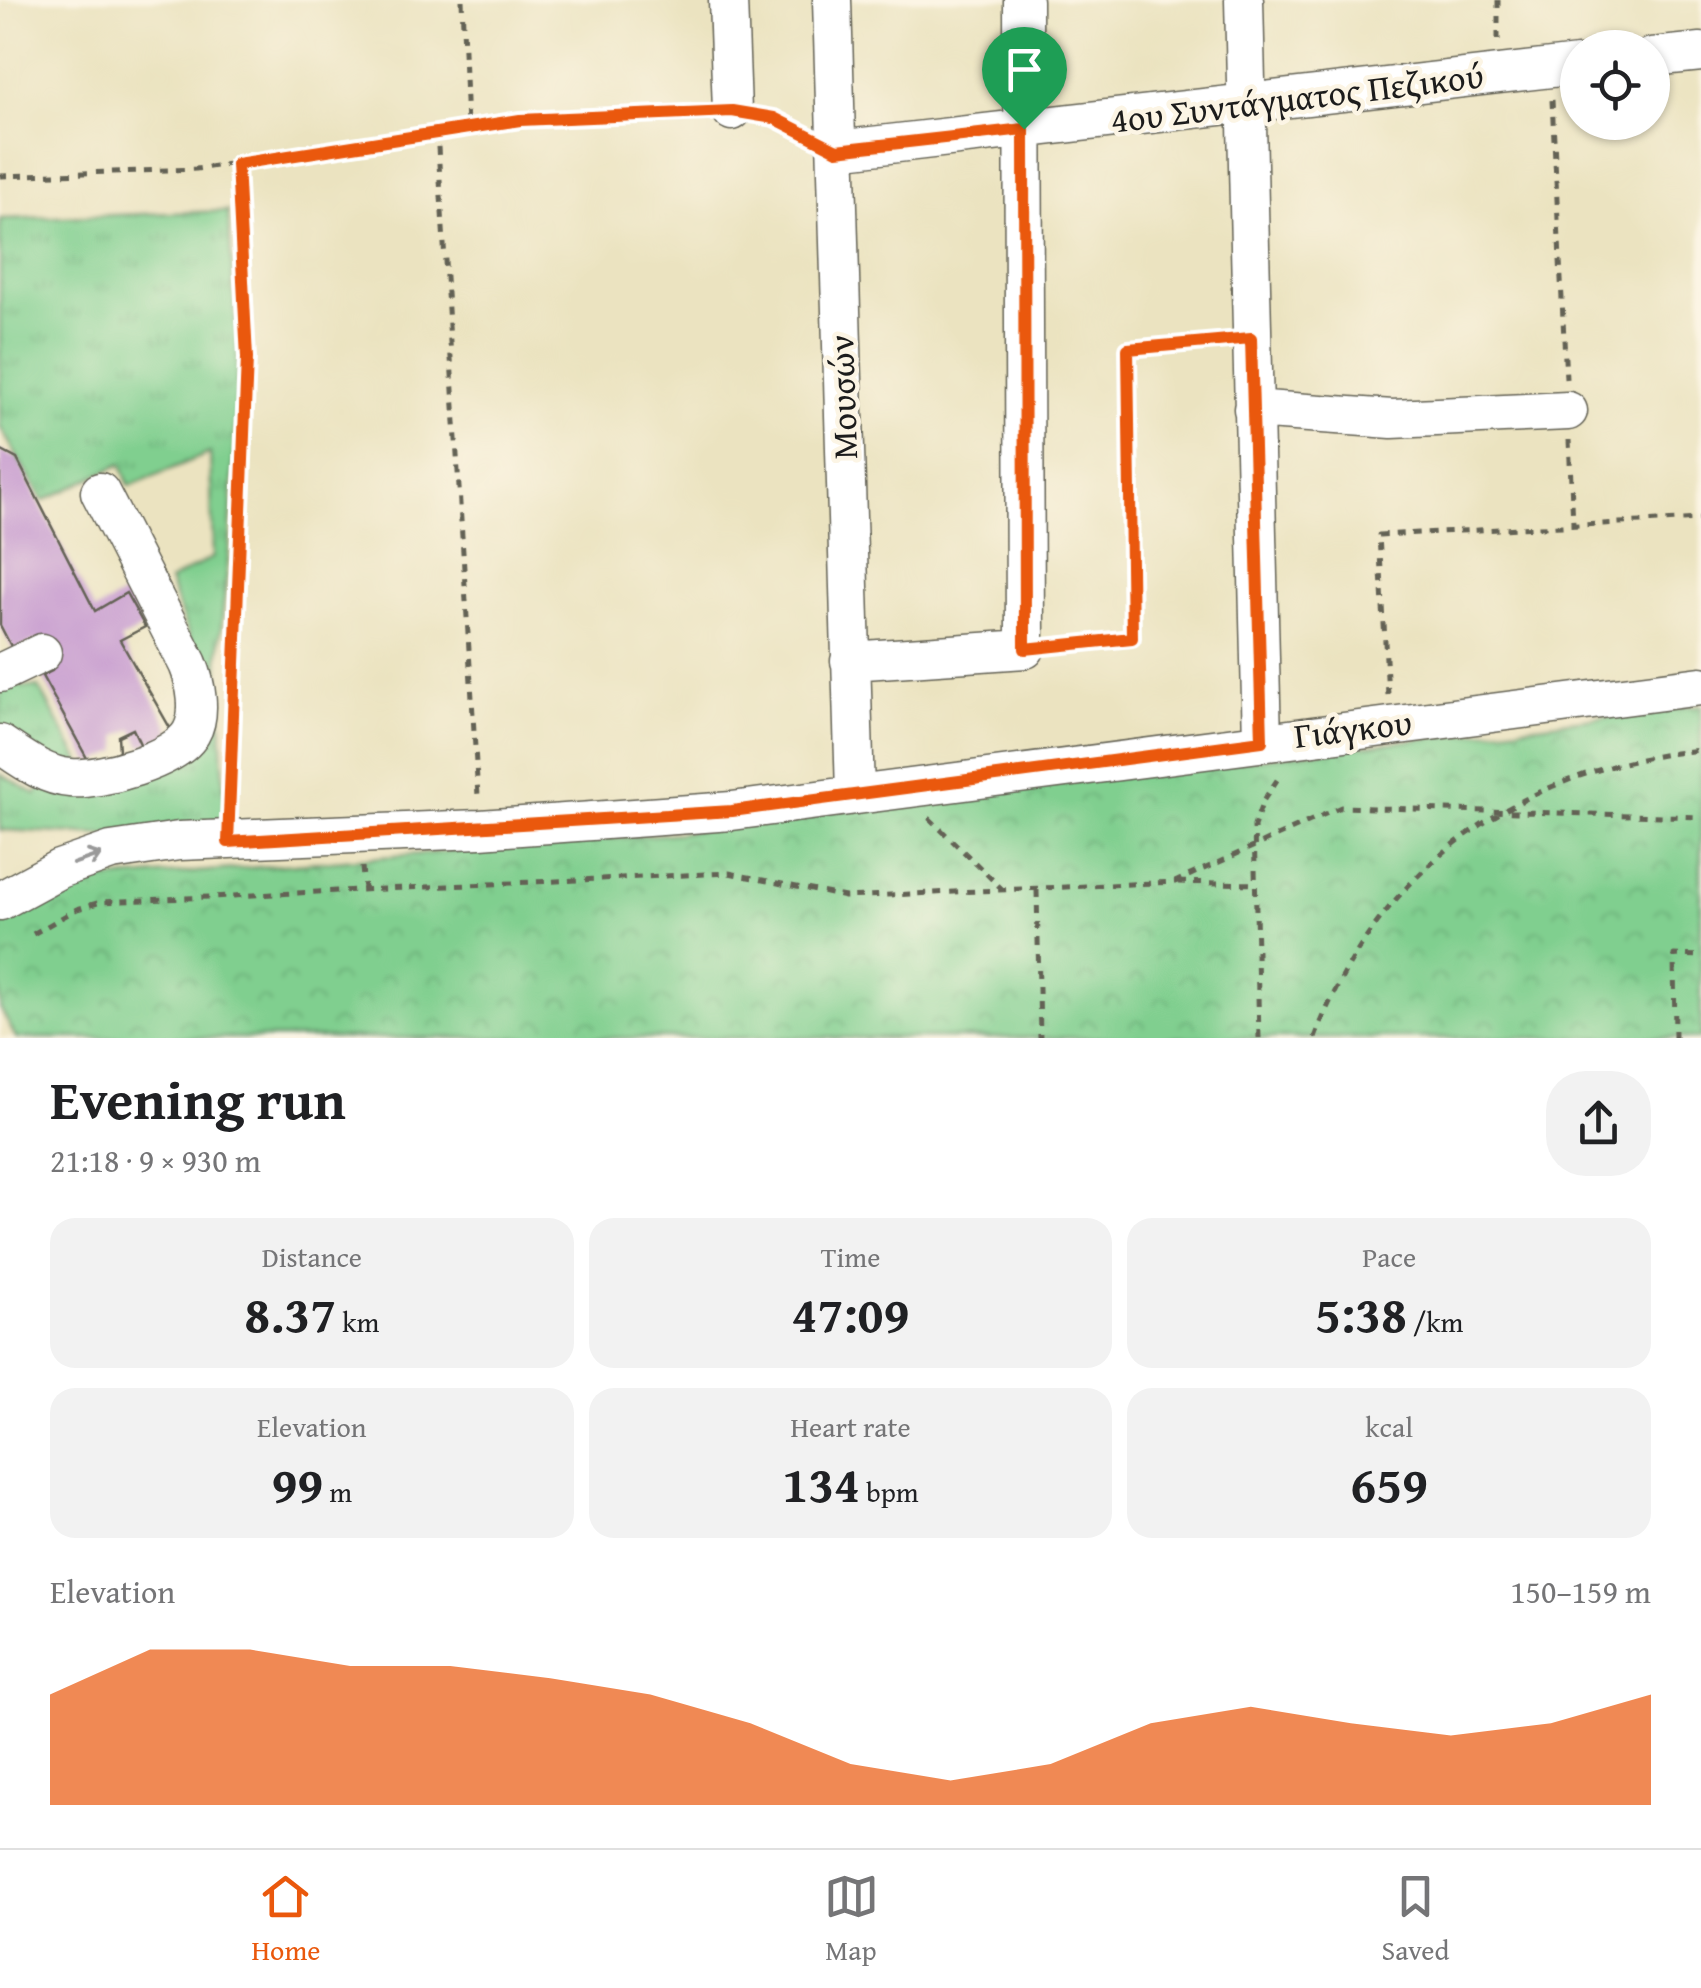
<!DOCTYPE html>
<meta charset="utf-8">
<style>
body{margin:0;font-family:"Gentium Book Plus",serif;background:#f2f2f2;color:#202124;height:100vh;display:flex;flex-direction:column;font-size:38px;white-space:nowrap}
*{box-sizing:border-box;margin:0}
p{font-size:32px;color:#757577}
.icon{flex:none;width:55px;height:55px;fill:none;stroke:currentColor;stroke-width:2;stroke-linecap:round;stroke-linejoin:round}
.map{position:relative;height:1038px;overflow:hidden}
.panel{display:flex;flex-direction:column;background:#fff;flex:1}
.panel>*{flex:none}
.buttons{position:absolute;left:1560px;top:30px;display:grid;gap:20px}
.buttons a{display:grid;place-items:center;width:110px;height:110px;border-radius:50%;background:#fff;box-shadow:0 2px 8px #0004;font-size:50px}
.pin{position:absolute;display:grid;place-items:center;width:85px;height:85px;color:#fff;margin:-102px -42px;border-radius:50% 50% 50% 0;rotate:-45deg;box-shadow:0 0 10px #0007}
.pin .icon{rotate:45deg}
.round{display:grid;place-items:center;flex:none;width:105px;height:105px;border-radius:40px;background:#f2f2f2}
.head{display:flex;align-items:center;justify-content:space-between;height:170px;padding:0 50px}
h1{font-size:55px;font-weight:700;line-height:75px}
.figures{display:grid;grid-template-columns:repeat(3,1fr);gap:15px;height:170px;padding:10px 50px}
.figures div{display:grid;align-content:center;border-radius:25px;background:#f2f2f2;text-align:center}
.figures b{font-size:50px;font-weight:700}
.figures small{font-size:28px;font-weight:400}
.figures p{font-size:28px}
.chart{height:280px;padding:20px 50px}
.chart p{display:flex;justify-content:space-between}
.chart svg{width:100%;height:180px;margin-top:10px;fill:#ea580c;opacity:.7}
.menu{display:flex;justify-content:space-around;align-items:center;height:140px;border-top:2px solid #e0e0e0;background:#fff;font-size:28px;color:#757577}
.menu a{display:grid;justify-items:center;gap:5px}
.menu .current{color:#ea580c}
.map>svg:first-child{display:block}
.grass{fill:url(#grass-tufts);stroke:#4e7656;stroke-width:2.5}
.park{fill:url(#park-crowns);stroke:#4e7656;stroke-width:2.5}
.building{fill:#c192cd}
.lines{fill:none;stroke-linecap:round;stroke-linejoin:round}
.minor-casing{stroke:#646255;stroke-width:41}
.path{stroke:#646255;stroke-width:5;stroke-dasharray:8 8;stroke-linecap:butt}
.minor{stroke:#fff;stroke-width:38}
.oneway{stroke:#999}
.route-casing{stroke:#fff;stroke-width:20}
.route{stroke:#ea580c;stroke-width:12}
.labels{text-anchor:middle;stroke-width:9;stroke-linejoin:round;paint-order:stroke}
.street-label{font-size:35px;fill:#1c1c1c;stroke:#fcf5e5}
</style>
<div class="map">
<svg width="1701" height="1038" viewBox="0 0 1701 1038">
<defs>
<pattern id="grass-tufts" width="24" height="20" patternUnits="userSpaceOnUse" patternTransform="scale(2.5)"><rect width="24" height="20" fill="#80cf8f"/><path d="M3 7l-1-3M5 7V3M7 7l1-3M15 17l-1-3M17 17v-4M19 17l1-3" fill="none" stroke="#6eb17b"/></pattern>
<pattern id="park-crowns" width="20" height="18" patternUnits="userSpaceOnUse" patternTransform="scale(2.5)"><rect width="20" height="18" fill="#80cf8f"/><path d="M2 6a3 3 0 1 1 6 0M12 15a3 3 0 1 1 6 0" fill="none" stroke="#6eb17b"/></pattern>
</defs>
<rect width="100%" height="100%" fill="#fcf5e5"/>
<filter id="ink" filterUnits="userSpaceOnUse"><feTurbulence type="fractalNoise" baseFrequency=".01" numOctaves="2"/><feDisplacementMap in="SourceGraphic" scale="20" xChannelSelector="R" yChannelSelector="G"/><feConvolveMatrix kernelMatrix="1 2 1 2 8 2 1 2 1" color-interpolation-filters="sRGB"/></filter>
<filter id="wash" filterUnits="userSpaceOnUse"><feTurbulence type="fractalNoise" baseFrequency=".0048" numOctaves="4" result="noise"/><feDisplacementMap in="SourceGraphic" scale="40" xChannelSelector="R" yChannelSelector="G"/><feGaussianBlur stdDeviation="2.25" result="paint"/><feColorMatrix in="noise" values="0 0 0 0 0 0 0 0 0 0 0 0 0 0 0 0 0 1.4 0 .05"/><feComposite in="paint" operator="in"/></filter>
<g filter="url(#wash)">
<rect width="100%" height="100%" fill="#ebe3c0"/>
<path class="grass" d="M 228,211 L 238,354 L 230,541 L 218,660 L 226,827 L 144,837 L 0,830 L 0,774 L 36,794 L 45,779 L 172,765 L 197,658 L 169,581 L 213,557 L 210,453 L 129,486 L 121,464 L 43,501 L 0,427 L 0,219 Z
M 12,680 L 23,687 L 39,687 L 82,765 L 70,770 L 0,733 L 0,686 Z"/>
<path class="park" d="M 1701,705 L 1701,1038 L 16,1038 L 0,1008 L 0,914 L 59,883 L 679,833 L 803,814 Z"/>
<g id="blocks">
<path class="building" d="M 0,450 L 17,459 L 95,611 L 126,593 L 145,627 L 120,640 L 170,728 L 168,737 L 141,746 L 133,729 L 118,736 L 119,751 L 94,763 L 88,760 L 42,676 L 52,671 L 36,640 L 14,652 L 0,625 Z"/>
</g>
</g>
<g filter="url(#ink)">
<use href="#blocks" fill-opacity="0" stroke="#646255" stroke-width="2.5"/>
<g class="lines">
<defs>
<path id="minor" d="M 728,0 L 732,111
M 832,0 L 855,794
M 1244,0 L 1262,741
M 1652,57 L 1701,52
M 837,150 L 1578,65
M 1253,409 L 1392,419 L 1568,411
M 850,661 L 1025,649 L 1023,0
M 0,673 L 42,653
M 0,744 C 21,758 44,776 70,778 C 99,781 176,760 191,733 C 202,714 196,683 188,664 L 100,492
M 0,901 L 59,869 L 111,851 L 179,841 L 480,829 L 732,811 L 1701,686"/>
</defs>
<use href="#minor" class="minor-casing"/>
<path class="path" d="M 462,0 L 467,127
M 1498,0 L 1498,42
M 1552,100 L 1566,379
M 762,116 L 803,132
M 437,131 L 478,796
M 0,176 L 196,169 L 519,120 L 702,112
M 1569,440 L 1573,523
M 1054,646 L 1132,639 L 1128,349 L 1223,341
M 1388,695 L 1379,535 L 1701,519
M 232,700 L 247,358 L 237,164
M 228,810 L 230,726
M 929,818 L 1002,889
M 362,867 L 364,889
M 1178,882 L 1255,884
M 1037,890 L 1040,1038
M 33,934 L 77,909 L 101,902 L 729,873 L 845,897 L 1175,882 L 1341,807 L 1701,817
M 1259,1038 L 1254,826 L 1263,801 L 1281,774
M 1315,1038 C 1378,867 1522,767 1701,750
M 1675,1038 L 1674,955 L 1701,956"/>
<use href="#minor" class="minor"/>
</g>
<defs><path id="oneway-shaft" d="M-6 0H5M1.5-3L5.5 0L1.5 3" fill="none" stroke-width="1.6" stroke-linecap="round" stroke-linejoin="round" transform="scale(2.5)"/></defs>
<use class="oneway" href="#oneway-shaft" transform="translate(87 859) rotate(-19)"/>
</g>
<g class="lines" filter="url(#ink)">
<defs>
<path id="route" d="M 732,111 L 774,118 L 837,150 L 1024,129 L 1025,649 L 1132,638 L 1128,349 L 1251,338 L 1262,741 L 732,811 L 228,842 L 247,358 L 237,164 L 520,120 Z"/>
</defs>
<use href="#route" class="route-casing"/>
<use href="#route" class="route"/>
</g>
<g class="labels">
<g class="street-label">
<text transform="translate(1297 98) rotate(-7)" y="12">4ου Συντάγματος Πεζικού</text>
<text transform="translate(843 397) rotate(-92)" y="12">Μουσών</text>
<text transform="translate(1353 729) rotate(-7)" y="12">Γιάγκου</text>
</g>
</g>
</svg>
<div class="buttons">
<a><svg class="icon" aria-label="locate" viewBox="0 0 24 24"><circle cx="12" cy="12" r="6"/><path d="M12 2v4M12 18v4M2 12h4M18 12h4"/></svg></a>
</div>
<div class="pin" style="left:1024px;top:129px;background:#1e9e55"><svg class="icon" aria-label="arrive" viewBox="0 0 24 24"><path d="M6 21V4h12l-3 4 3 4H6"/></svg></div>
</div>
<section class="panel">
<div class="head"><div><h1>Evening run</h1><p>21:18 · 9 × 930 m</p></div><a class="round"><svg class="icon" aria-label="share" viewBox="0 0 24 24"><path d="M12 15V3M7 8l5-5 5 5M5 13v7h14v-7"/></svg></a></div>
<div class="figures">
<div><p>Distance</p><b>8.37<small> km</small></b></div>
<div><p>Time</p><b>47:09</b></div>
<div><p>Pace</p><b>5:38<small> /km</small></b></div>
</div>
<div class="figures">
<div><p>Elevation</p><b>99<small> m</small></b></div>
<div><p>Heart rate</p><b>134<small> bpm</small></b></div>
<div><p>kcal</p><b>659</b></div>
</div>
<div class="chart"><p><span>Elevation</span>150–159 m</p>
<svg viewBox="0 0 160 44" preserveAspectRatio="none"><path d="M0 44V17L10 6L20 6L30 10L40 10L50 13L60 17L70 24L80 34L90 38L100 34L110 24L120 20L130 24L140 27L150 24L160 17V44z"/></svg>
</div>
</section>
<nav class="menu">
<a class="current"><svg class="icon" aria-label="home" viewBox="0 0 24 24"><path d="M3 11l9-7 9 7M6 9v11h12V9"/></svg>Home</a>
<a><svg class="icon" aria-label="map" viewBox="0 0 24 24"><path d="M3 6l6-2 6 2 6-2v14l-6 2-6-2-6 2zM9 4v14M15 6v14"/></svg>Map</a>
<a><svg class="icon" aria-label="saved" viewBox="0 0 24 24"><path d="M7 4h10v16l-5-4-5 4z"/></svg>Saved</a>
</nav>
